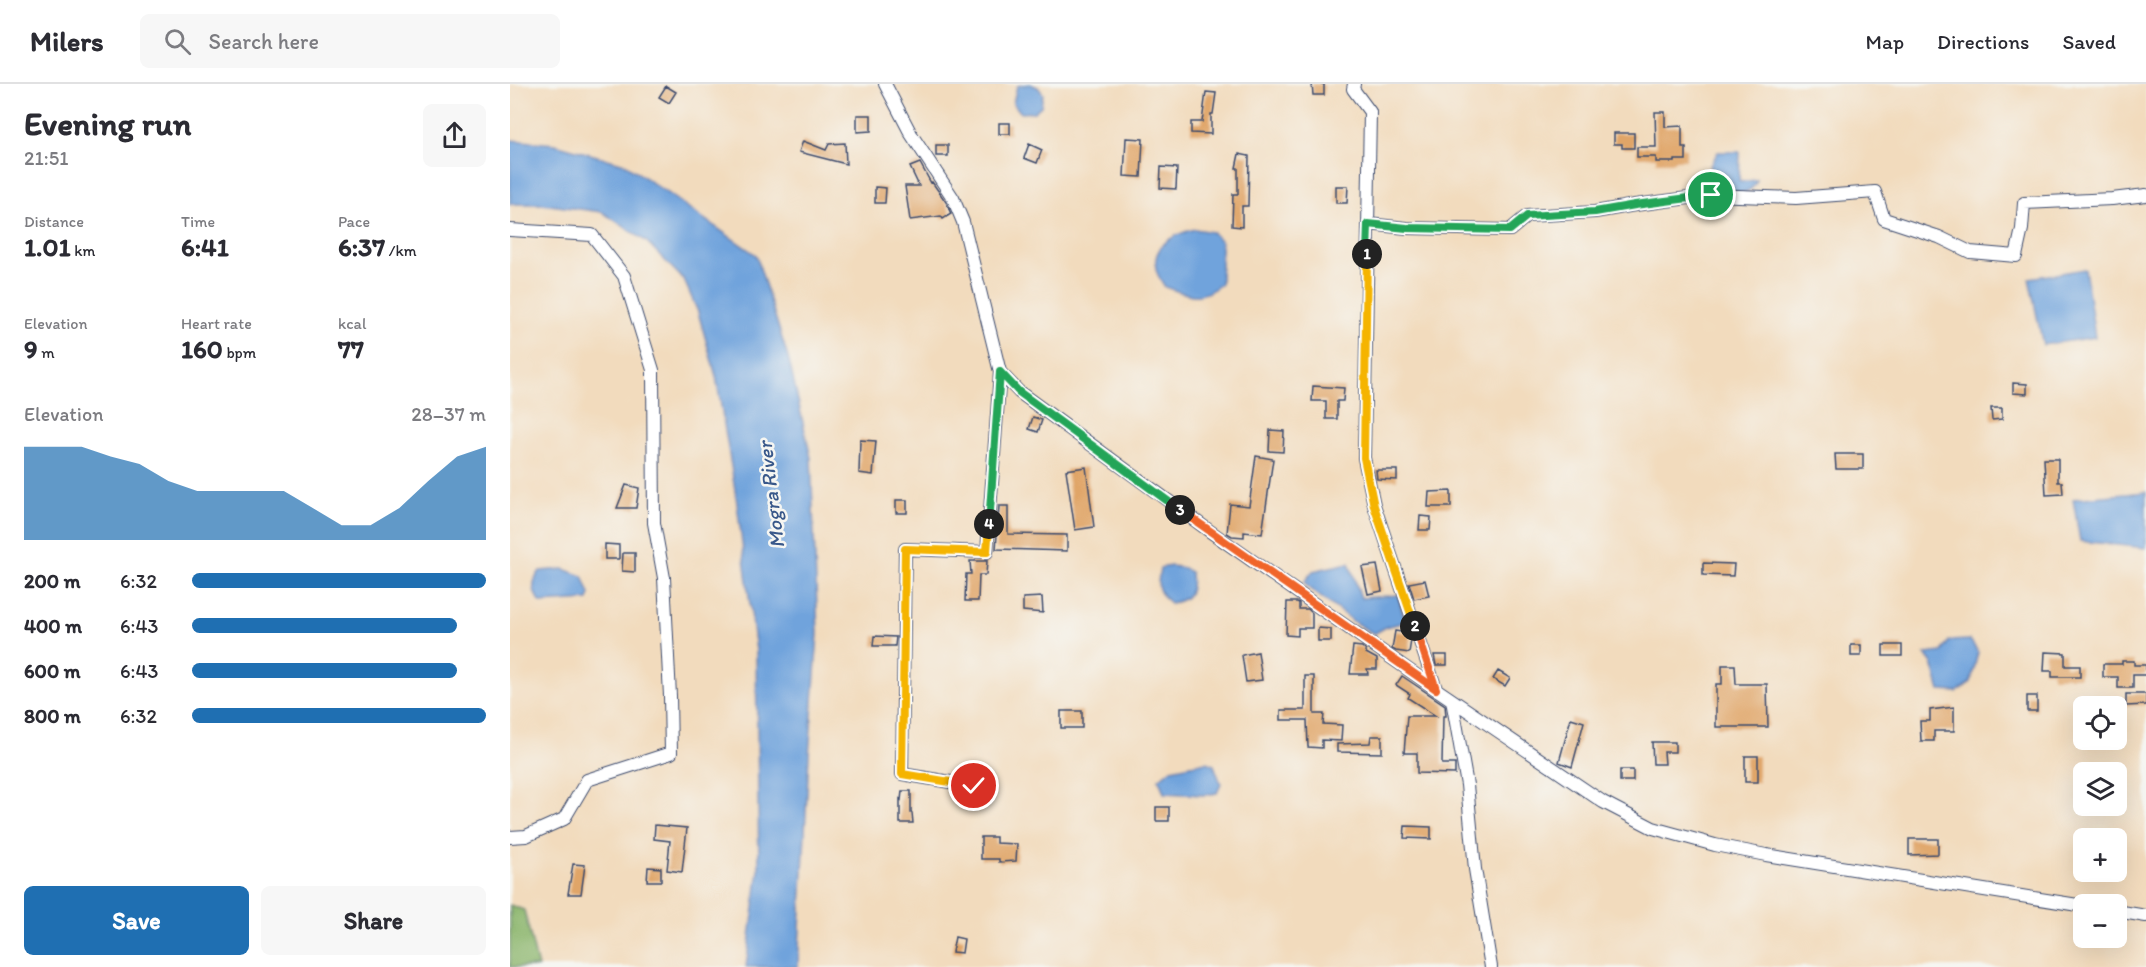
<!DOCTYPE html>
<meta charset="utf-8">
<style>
body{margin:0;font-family:Itim,sans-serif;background:#f7f7f7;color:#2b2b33;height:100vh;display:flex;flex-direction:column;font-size:22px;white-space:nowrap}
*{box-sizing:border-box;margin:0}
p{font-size:20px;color:#7c7c81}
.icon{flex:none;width:33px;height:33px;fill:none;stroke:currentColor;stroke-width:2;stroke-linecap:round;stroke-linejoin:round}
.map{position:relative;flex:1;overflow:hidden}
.drawer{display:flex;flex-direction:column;background:#fff;width:510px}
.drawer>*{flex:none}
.controls{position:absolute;left:1563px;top:612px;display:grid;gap:12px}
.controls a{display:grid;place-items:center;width:54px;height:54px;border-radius:9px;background:#fff;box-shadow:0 6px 24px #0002;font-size:30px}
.pin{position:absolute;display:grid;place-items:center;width:51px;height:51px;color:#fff;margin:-26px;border:3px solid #fff;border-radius:50%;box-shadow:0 2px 6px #0007}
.km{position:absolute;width:30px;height:30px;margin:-15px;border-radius:50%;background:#222;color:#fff;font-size:16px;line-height:30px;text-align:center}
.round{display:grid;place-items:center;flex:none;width:63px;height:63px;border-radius:9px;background:#f7f7f7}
.head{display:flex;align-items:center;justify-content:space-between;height:102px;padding:0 24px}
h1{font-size:33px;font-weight:800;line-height:45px}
.metrics{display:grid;grid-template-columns:repeat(3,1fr);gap:9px;height:102px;padding:6px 24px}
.metrics div{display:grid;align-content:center}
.metrics b{font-size:26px;font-weight:800}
.metrics small{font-size:16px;font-weight:400}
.metrics p{font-size:16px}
.chart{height:168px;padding:12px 24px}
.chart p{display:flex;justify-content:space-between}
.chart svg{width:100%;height:108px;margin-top:6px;fill:#1f6fb2;opacity:.7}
.button{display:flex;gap:12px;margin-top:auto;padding:12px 24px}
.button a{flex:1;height:69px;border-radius:9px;background:#1f6fb2;color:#fff;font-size:24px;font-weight:800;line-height:69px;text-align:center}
.button a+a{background:#f7f7f7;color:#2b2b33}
ul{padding:0 24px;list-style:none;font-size:20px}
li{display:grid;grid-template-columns:96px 72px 1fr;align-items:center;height:45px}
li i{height:15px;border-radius:8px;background:#1f6fb2}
header{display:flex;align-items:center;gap:36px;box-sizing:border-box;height:84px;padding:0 30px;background:#fff;border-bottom:2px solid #e1e1e2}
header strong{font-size:28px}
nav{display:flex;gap:33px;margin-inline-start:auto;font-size:21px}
.search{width:420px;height:54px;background:#f7f7f7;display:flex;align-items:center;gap:15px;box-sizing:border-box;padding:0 21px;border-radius:9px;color:#7c7c81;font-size:22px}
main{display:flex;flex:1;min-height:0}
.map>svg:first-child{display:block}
.forest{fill:#8cb66d;stroke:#547266;stroke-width:1.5}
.water{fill:#70a3dc;stroke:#46699d;stroke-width:1.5}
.building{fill:#e0a567}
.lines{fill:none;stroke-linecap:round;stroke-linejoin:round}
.minor-casing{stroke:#3b496c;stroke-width:14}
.minor{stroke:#fff;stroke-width:12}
.split-1-casing{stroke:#fff;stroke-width:12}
.split-2-casing{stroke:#fff;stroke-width:12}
.split-3-casing{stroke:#fff;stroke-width:12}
.split-4-casing{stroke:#fff;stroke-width:12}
.split-5-casing{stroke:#fff;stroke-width:12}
.split-1{stroke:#22a559;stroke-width:8}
.split-2{stroke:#f5b400;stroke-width:8}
.split-3{stroke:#f0652b;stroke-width:8}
.split-4{stroke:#22a559;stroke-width:8}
.split-5{stroke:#f5b400;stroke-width:8}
.labels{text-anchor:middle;stroke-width:5;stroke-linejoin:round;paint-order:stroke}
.water-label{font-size:21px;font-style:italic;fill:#39588a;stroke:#f6f6f2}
</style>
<header>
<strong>Milers</strong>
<div class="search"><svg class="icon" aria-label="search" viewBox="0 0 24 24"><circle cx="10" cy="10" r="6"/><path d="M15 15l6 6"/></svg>Search here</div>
<nav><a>Map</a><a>Directions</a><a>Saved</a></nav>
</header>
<main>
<section class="drawer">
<div class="head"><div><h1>Evening run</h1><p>21:51</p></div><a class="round"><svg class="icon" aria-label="share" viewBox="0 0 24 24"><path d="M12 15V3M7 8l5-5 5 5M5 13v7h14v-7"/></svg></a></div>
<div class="metrics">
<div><p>Distance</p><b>1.01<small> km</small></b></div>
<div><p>Time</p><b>6:41</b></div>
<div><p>Pace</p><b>6:37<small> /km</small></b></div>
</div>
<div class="metrics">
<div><p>Elevation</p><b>9<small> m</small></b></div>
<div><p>Heart rate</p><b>160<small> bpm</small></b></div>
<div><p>kcal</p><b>77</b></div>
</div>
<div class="chart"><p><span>Elevation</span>28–37 m</p>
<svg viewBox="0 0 160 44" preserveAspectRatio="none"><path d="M0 44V6L10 6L20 6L30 10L40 13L50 20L60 24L70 24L80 24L90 24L100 31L110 38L120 38L130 31L140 20L150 10L160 6V44z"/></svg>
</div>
<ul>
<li><b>200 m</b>6:32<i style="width:100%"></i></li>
<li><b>400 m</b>6:43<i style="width:90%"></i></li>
<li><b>600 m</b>6:43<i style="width:90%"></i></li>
<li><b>800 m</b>6:32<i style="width:100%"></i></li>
</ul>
<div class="button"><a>Save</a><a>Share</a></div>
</section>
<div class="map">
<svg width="1636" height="883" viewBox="0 0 1636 883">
<rect width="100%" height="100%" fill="#f6f6f2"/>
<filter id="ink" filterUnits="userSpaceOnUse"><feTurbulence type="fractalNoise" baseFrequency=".0167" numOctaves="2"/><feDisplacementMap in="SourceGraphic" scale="12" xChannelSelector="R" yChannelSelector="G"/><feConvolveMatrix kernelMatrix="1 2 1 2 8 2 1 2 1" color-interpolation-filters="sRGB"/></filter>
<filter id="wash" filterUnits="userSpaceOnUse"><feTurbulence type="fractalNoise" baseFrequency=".008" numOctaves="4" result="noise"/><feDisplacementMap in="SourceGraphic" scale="24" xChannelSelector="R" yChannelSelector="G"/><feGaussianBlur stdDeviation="1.35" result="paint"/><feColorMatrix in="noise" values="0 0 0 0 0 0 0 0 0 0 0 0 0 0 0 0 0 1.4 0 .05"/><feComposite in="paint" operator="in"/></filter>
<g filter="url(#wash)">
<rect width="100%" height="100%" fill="#f2dbbd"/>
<path class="forest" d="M 0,821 L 14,826 L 28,883 L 0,883 Z"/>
<path class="water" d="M 520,0 L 528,3 L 533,10 L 531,22 L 524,28 L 511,29 L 503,19 L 507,2 Z
M 0,56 L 45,60 L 115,80 L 246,171 L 279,277 L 301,374 L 308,550 L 299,671 L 288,883 L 236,883 L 249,786 L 246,567 L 226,412 L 206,292 L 188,228 L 174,196 L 137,158 L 92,128 L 32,120 L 0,120 Z
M 1208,68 L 1230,68 L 1229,98 L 1247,96 C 1239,116 1220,107 1205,100 L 1200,82 Z
M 685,145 L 702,148 L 711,157 L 711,200 C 688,218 680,211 655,203 C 652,198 647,191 646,185 C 642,160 665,150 685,145 Z
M 1575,185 L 1585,253 L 1533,261 L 1519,194 Z
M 1636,408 L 1636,464 L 1570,457 L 1563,415 Z
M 839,479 L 851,514 L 888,511 L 895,538 L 876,543 L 864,550 L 844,538 L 800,505 L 794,498 L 803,487 Z
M 661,482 L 674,484 L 681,489 C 683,507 680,517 660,519 C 646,507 647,502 650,484 Z
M 54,485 L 73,492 L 80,510 L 78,516 L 31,519 C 22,508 21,499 30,487 Z
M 1460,556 L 1468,568 L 1461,598 L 1447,608 L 1430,607 L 1422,579 L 1415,570 L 1432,568 L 1439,557 Z
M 696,678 L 704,681 L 711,700 L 707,709 L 694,711 L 654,709 L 649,695 L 661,685 Z"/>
<g id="blocks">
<path class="building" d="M 802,0 L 814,0 L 814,11 L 803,11 Z
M 156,2 L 166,8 L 159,19 L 149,13 Z
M 696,8 L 706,9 L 703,30 L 701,30 L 701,50 L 681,49 L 681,38 L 692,38 Z
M 1145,28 L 1155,28 L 1155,43 L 1172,42 L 1172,64 L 1176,64 L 1176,76 L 1165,76 L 1165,78 L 1146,78 L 1146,73 L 1127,73 L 1127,63 L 1146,63 Z
M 347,31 L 361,31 L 361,47 L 347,48 Z
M 489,39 L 500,39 L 500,50 L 489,50 Z
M 1104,49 L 1124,49 L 1124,64 L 1112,64 L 1112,60 L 1104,60 Z
M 616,54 L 633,55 L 631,93 L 614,92 Z
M 293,57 L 316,66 L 319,60 L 335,59 L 336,80 L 289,68 Z
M 519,60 L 532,66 L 527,79 L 514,74 Z
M 426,61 L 438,61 L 438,72 L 426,72 Z
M 729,70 L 739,72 L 738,122 L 732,122 L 732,143 L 722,142 L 723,110 L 728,110 L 728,84 L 726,84 Z
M 410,79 L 421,99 L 422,98 L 436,118 L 441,130 L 433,135 L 431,132 L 400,136 L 395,102 L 409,102 L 400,83 Z
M 651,83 L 667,84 L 666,105 L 650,104 Z
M 826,102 L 838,102 L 837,119 L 826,119 Z
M 365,103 L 376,104 L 375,119 L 365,119 Z
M 1503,299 L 1517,300 L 1517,310 L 1503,309 Z
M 803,302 L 834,304 L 833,317 L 827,317 L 827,335 L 816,335 L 816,317 L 802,317 Z
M 1481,324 L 1492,324 L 1492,335 L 1482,336 Z
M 523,333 L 532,336 L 528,348 L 519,345 Z
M 760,346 L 774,347 L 773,368 L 759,367 Z
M 350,356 L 366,357 L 363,391 L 349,389 Z
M 1325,370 L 1353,370 L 1353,385 L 1326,385 Z
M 746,372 L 763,375 L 752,450 L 734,448 L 734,453 L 722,452 L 717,449 L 720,420 L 739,422 Z
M 1534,375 L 1548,375 L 1548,398 L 1552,398 L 1553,410 L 1536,411 Z
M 576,383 L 584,443 L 565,446 L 556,386 Z
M 866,386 L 887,386 L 887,396 L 867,395 Z
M 116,401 L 129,404 L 126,424 L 107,424 Z
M 941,407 L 941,423 L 918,423 L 919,408 Z
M 386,416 L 397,416 L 397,429 L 386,429 Z
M 489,422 L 498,422 L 498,450 L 557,451 L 557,467 L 486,465 Z
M 910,432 L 921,433 L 920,446 L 909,446 Z
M 95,460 L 109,461 L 109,475 L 95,475 Z
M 113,469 L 125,469 L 125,488 L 112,487 Z
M 460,477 L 477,477 L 476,491 L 469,491 L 468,517 L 455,517 L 456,490 L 461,490 Z
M 1193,479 L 1224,480 L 1223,492 L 1193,491 Z
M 867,481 L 872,507 L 858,510 L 852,483 Z
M 915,496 L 919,512 L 904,515 L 899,499 Z
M 532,513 L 533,529 L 513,527 L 513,514 Z
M 777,518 L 787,518 L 789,519 L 789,525 L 798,525 L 802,529 L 802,544 L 788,544 L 788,552 L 776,551 Z
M 808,544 L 821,545 L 821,557 L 808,557 Z
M 885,547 L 898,549 L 901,556 L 899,569 L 886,567 L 882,565 Z
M 364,552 L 386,553 L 385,562 L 363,562 Z
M 1341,561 L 1351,561 L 1351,572 L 1341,572 Z
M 1373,561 L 1392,561 L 1392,572 L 1373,572 Z
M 843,562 L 852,563 L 856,567 L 856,569 L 867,575 L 867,585 L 857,585 L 858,590 L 840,590 Z
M 748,568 L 752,596 L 736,598 L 732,571 Z
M 1535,568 L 1555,569 L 1555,582 L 1570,582 L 1570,593 L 1542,593 L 1542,587 L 1534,587 Z
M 924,571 L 937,571 L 937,581 L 926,581 Z
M 1612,577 L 1624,577 L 1624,581 L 1636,581 L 1636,591 L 1623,591 L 1623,604 L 1608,604 L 1608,593 L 1593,593 L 1593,580 L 1612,580 Z
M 1212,581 L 1225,581 L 1226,600 L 1257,600 L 1258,643 L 1206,643 L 1206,600 L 1212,600 Z
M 988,587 L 1000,594 L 995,602 L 983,595 Z
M 795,592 L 804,592 L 804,630 L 814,630 L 813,640 L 832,641 L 831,657 L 812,656 L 812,664 L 798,663 L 797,636 L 771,636 L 771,626 L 795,626 Z
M 892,592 L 935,621 L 936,632 L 933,632 L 932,680 L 945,680 L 945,690 L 907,689 L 907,669 L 894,669 L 897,632 L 926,632 L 898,614 L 900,610 L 886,601 Z
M 1616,610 L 1636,610 L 1636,621 L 1616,622 Z
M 1517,612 L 1527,612 L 1527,627 L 1517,627 Z
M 1444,623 L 1444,647 L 1424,647 L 1424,657 L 1411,657 L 1410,637 L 1420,637 L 1420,626 Z
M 551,627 L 572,627 L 572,644 L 551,644 Z
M 1061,634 L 1074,638 L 1062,683 L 1049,678 Z
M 861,652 L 872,652 L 872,669 L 827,668 L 827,660 L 860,659 Z
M 1142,658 L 1165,658 L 1165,668 L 1154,668 L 1155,680 L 1143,680 Z
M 1235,672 L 1248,672 L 1248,698 L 1235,698 Z
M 1110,686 L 1123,686 L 1123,697 L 1110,697 Z
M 392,707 L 401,707 L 401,729 L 402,729 L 403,739 L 390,739 L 390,715 L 391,716 Z
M 646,723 L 659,723 L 659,737 L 646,737 Z
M 145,741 L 177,744 L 172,788 L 157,786 L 160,757 L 144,755 Z
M 895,742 L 921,743 L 921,755 L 894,754 Z
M 471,753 L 486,753 L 486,759 L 507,760 L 506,777 L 489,778 L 489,775 L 471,775 Z
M 1399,755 L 1428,755 L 1428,770 L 1399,771 Z
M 63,780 L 75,781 L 71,810 L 58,810 Z
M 138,783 L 151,784 L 151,797 L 137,797 Z
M 445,853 L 454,855 L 452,869 L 442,868 Z"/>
</g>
</g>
<g filter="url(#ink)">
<use href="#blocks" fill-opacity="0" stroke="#3b496c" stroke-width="1.5"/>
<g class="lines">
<defs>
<path id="minor" d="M 375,0 L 401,50 L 443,114 L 453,138 L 490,288 L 509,308 L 701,448 L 926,605 L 1093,718 L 1143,744 L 1205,761 L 1256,771 L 1574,822
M 844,0 L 843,5 L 860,28 L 854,374 L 864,421 L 926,605
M 858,140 L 897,144 L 1000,146 L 1017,132 L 1085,128 L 1125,121 L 1201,111 L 1286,114 L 1365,108 L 1374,135 L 1429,153 L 1460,168 L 1506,172 L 1512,145 L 1514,119 L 1602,115 L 1636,111
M 0,146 L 82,151 L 114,192 L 143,286 L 144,439 L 154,494 L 160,612 L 161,669 L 77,696 L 54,735 L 16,752 L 0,753
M 942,616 L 957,701 L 965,785 L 981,883
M 464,702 L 392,690 L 395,465 L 477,468 L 490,288
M 1606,827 L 1636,832"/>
</defs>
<use href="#minor" class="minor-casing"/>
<use href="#minor" class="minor"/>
</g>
</g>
<g class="lines" filter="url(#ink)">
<defs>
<path id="split-1" d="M 857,170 L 858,140 L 897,144 L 1000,146 L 1017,132 L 1085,128 L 1125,121 L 1201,111"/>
<path id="split-2" d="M 857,170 L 854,374 L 864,422 L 905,542"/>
<path id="split-3" d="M 670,426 L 926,605 L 905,542"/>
<path id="split-4" d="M 479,440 L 490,288 L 509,308 L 670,426"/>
<path id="split-5" d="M 464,702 L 392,690 L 395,465 L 477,468 L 479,440"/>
</defs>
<use href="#split-1" class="split-1-casing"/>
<use href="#split-2" class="split-2-casing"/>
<use href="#split-3" class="split-3-casing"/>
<use href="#split-4" class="split-4-casing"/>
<use href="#split-5" class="split-5-casing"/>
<use href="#split-1" class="split-1"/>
<use href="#split-2" class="split-2"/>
<use href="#split-3" class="split-3"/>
<use href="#split-4" class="split-4"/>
<use href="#split-5" class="split-5"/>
</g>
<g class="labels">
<g class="water-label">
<text transform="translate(261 411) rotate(-97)" y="7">Mogra River</text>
</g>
</g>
</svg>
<div class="controls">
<a><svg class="icon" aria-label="locate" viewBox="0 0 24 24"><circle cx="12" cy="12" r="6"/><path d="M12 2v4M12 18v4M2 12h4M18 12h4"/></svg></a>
<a><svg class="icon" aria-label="layers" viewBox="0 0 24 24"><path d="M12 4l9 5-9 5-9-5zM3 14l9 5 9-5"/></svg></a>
<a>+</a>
<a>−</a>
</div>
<div class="pin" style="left:1201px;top:111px;background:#1e9e55"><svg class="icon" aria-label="arrive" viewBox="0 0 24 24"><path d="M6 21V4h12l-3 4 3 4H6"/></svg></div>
<div class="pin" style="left:464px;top:702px;background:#d93025"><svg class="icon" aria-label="check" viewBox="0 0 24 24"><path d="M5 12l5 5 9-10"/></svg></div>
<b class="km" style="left:857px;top:170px">1</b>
<b class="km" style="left:905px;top:542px">2</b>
<b class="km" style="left:670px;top:426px">3</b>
<b class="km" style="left:479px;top:440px">4</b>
</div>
</main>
